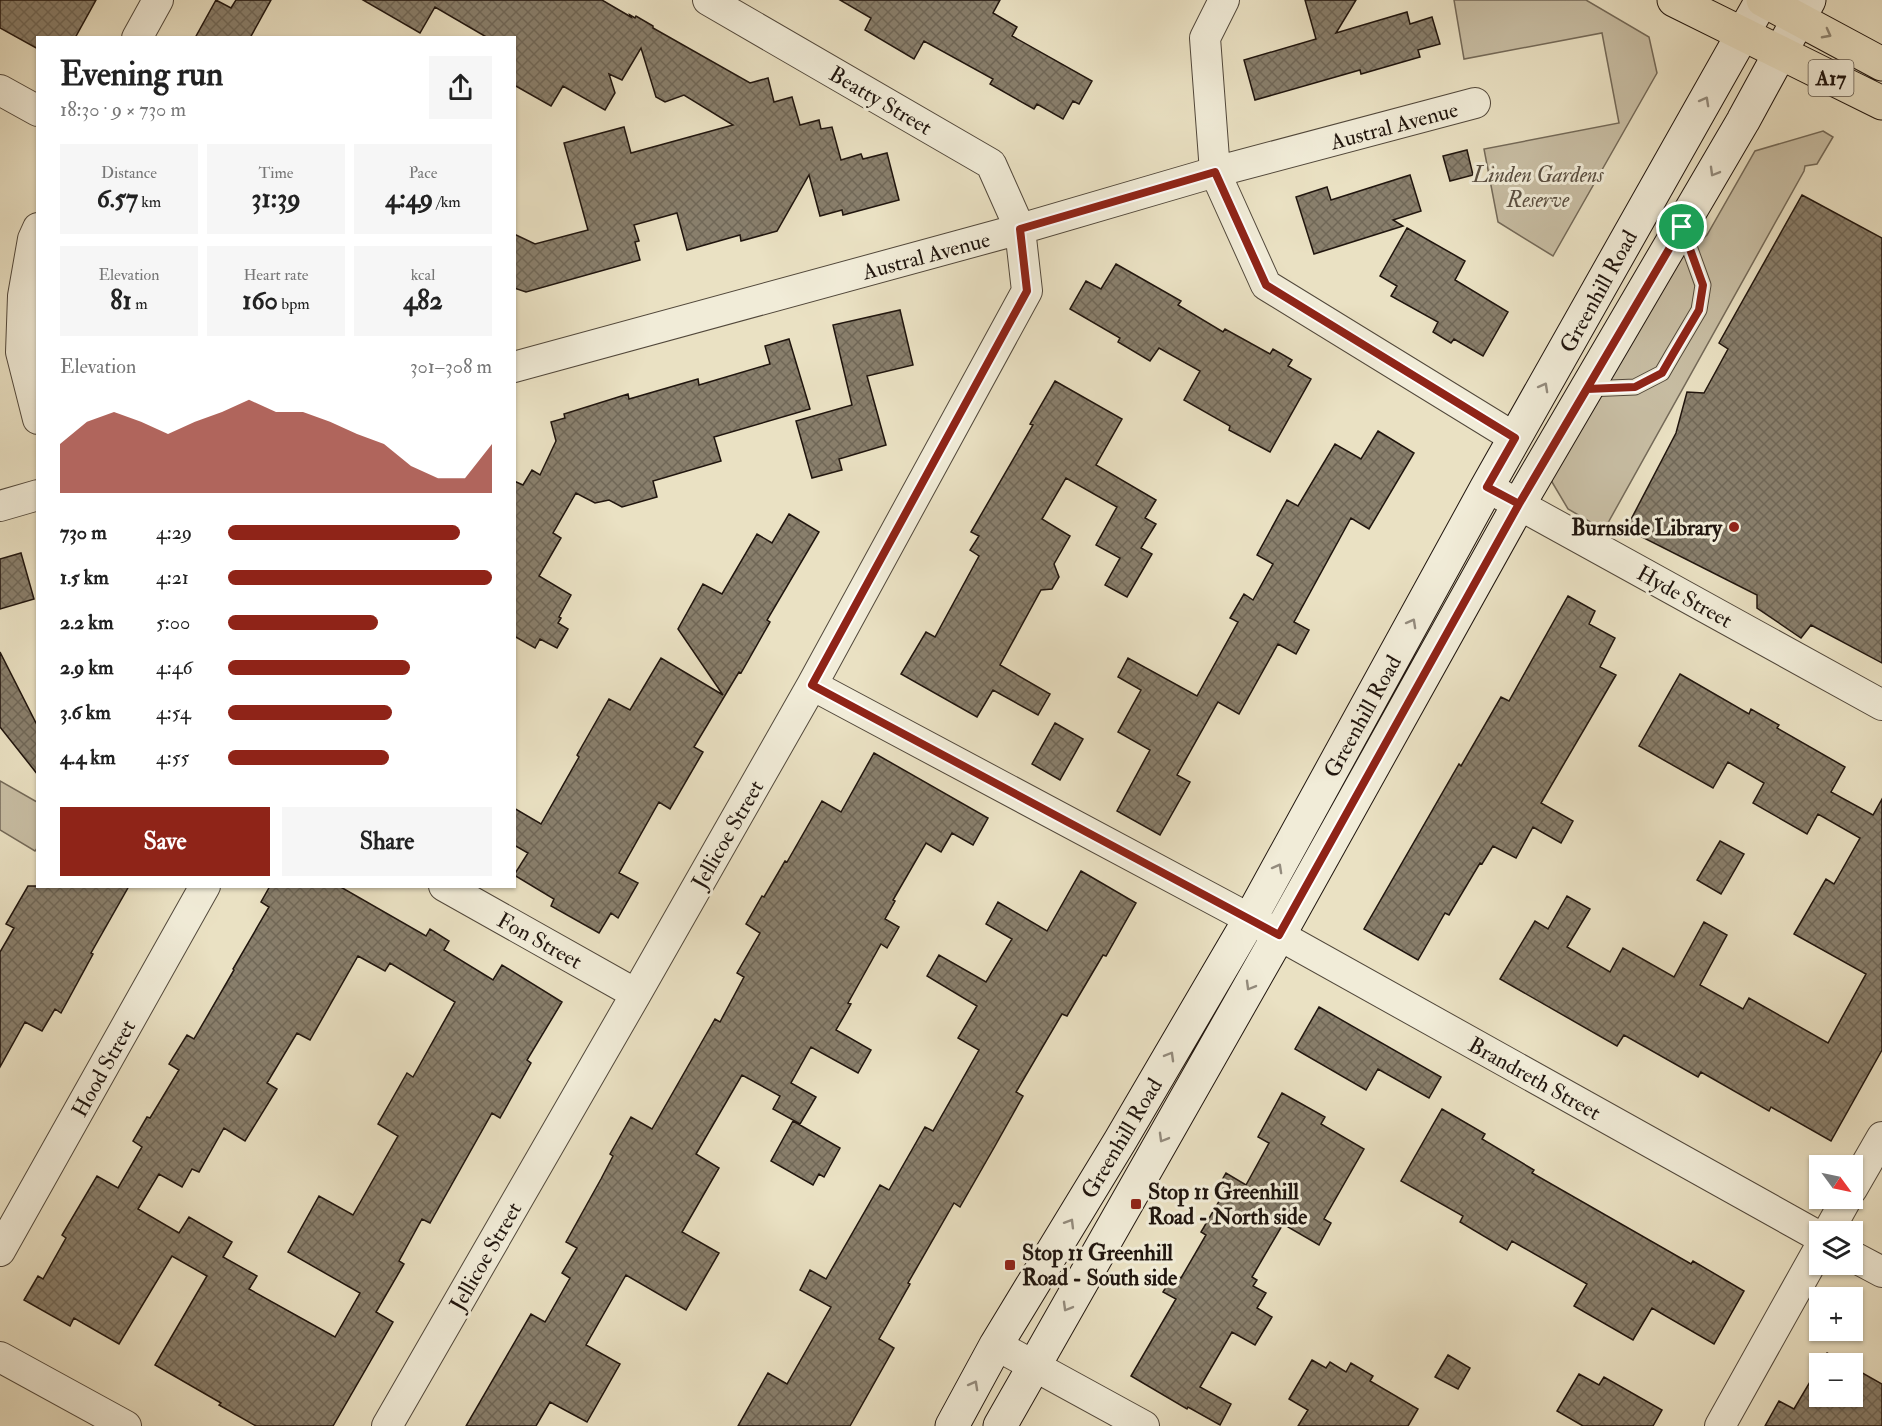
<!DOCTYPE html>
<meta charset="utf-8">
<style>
body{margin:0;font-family:"IM FELL Double Pica",serif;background:#f6f6f6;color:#222;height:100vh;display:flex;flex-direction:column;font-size:22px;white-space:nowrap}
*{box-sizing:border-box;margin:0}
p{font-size:20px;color:#767676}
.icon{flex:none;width:33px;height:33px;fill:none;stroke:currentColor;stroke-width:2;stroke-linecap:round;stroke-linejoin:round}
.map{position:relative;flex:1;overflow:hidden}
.side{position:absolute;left:36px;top:36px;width:480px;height:852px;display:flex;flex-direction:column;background:#fff;border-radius:0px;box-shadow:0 2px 4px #0004}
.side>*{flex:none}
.needle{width:39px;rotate:123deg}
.tools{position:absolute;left:1809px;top:1155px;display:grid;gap:12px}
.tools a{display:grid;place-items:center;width:54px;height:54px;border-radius:0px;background:#fff;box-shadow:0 2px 4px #0004;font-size:30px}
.pin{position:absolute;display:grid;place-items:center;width:51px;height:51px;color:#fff;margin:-26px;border:3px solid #fff;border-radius:50%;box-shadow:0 2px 6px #0007}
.round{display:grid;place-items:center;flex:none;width:63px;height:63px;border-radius:0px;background:#f6f6f6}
.summary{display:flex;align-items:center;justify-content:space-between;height:102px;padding:0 24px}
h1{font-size:33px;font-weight:800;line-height:45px}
.stats{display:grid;grid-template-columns:repeat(3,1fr);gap:9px;height:102px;padding:6px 24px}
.stats div{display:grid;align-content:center;border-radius:0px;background:#f6f6f6;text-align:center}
.stats b{font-size:26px;font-weight:800}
.stats small{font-size:16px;font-weight:400}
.stats p{font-size:16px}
.chart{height:168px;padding:12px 24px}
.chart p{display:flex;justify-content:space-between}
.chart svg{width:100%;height:108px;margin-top:6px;fill:#8f2418;opacity:.7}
.action{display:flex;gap:12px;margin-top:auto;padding:12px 24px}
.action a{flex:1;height:69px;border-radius:0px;background:#8f2418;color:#fff;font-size:24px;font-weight:800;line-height:69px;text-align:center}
.action a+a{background:#f6f6f6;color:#222}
ul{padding:0 24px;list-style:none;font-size:20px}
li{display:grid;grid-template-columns:96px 72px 1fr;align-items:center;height:45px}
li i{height:15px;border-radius:8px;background:#8f2418}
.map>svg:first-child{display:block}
.green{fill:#c8bea4;stroke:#746a59;stroke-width:1.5}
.building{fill:url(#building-cross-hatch);stroke:#20150e;stroke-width:1.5;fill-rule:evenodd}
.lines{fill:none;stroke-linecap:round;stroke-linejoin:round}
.service-casing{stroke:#52483b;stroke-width:17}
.minor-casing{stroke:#52483b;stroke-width:32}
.secondary-casing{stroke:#20150e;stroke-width:35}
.trunk-casing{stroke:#20150e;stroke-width:35}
.service{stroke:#f1ecd8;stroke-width:15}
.minor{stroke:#f1ecd8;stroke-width:30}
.secondary{stroke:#f1ecd8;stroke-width:33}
.trunk{stroke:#eae1c3;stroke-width:33}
.oneway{stroke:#8f8572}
.oneway2{stroke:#938b7d}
.route-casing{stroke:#fff;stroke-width:12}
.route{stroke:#8f2418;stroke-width:8}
.poi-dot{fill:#8f2418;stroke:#f1ecd8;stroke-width:2}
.labels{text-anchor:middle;stroke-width:6;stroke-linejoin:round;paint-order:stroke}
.shield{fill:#f1ecd8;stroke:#5f564b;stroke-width:1.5}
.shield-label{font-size:21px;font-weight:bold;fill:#20150e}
.street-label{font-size:22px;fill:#20150e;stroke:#f1ecd8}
.park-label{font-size:22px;font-style:italic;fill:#5b5042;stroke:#f1ecd8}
.poi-label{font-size:22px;font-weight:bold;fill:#20150e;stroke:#f1ecd8;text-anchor:start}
</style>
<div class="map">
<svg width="1882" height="1426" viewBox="0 0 1882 1426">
<defs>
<pattern id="building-cross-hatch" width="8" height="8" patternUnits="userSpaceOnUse" patternTransform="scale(1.5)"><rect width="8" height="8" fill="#897f6c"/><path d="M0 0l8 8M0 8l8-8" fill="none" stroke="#706757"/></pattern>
</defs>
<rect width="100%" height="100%" fill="#eae1c3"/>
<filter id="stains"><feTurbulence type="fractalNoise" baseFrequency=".00333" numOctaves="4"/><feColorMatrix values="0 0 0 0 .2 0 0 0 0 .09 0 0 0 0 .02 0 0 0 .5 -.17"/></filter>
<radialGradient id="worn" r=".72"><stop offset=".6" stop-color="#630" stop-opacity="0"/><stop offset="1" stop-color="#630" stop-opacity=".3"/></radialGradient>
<path class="green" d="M 1454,0 L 1586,0 L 1649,37 L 1657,73 L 1553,256 L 1498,222 L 1484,149 L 1619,123 L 1602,33 L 1464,59 Z
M 1823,131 L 1833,137 L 1817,164 L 1805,166 L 1804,171 L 1604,530 L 1568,509 L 1552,482 L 1554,464 L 1681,258 L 1707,235 L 1755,151 Z
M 0,781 L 37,802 L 38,847 L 35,851 L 0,830 Z"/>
<path class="building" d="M 0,0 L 96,0 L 75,38 L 38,38 L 38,49 L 0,28 Z
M 216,0 L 231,8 L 236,0 L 271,0 L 250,38 L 195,38 Z
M 363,0 L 602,0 L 631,17 L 630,15 L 635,18 L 636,16 L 653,26 L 653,28 L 750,83 L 768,78 L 774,102 L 792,97 L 800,125 L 819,120 L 821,129 L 832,127 L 841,160 L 861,154 L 863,159 L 887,153 L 899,200 L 843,215 L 842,210 L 820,216 L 809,175 L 777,231 L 741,241 L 740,235 L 687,250 L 677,213 L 634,225 L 639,241 L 635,242 L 640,260 L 526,292 L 514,288 L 514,234 L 535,244 L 588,230 L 564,143 L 624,127 L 631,153 L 733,125 L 684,95 L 665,102 L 656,97 L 641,48 L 622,80 L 609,74 L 615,93 L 605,110 L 563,86 L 551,106 L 514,85 L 514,38 L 488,38 L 435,7 L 420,33 Z
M 840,0 L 1000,0 L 993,13 L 1017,27 L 1012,36 L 1092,81 L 1079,104 L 1073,101 L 1063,119 L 1037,104 L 1034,109 L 990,84 L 993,79 L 924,41 L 914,59 L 865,30 L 871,18 Z
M 1305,0 L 1356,0 L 1336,33 L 1407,12 L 1410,24 L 1432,17 L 1440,44 L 1418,50 L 1420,57 L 1361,74 L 1360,70 L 1255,100 L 1244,60 L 1316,39 Z
M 1467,150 L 1473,175 L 1450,181 L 1443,156 Z
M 1410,175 L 1421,211 L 1393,220 L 1403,226 L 1314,254 L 1296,197 L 1327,187 L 1331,200 Z
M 1802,195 L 1882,238 L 1882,663 L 1811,625 L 1801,638 L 1757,608 L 1757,595 L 1626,529 L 1676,433 L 1687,392 L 1704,393 L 1728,349 L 1719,343 Z
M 1407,228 L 1465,261 L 1455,280 L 1508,312 L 1483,356 L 1454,339 L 1451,343 L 1433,332 L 1438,322 L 1391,296 L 1397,286 L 1380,276 Z
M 1116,264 L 1181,301 L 1178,305 L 1223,332 L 1225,329 L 1270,354 L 1273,349 L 1292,360 L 1288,366 L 1311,379 L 1270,452 L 1229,430 L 1230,426 L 1184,400 L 1200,371 L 1159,348 L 1150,361 L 1118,342 L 1120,338 L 1070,309 L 1086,281 L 1101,289 Z
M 900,310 L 913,365 L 867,376 L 886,445 L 839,459 L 842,470 L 812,478 L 796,421 L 852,405 L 833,325 Z
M 789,339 L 810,409 L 714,437 L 721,461 L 653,481 L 657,497 L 622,507 L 609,500 L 595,503 L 576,493 L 553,533 L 561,538 L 539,576 L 571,595 L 559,617 L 561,618 L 558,623 L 568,629 L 557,648 L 540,639 L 535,648 L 514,636 L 514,481 L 523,485 L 532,470 L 540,475 L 556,441 L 551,422 L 565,418 L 564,414 L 628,394 L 629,399 L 698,379 L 699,385 L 770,364 L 765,346 Z
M 1055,381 L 1122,419 L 1096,465 L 1156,500 L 1145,518 L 1156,524 L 1141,548 L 1152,554 L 1127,597 L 1105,585 L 1120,558 L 1096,545 L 1117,507 L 1066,478 L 1042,519 L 1070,536 L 1054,564 L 1059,577 L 1052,589 L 1041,590 L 1000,665 L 1050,694 L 1038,715 L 993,690 L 977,717 L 901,674 L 926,632 L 935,637 L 979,556 L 970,550 L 979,536 L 971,532 L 1033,425 L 1030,424 Z
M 1378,431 L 1414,453 L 1369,529 L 1351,518 L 1294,622 L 1309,630 L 1296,654 L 1278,644 L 1239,714 L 1218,702 L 1177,775 L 1190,782 L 1160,835 L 1117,811 L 1150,750 L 1118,732 L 1141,690 L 1118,677 L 1128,658 L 1197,696 L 1238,622 L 1230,618 L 1244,594 L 1253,600 L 1273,564 L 1257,555 L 1287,500 L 1298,506 L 1335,444 L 1361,459 Z
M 789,514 L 819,532 L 767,620 L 770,622 L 741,673 L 739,672 L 694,747 L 703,752 L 670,809 L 659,802 L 619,873 L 638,883 L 618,918 L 611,913 L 599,933 L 551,906 L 554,899 L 514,875 L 528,853 L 514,845 L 514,808 L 541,824 L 579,757 L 577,755 L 609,699 L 630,710 L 661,658 L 723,695 L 678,629 L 703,584 L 722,594 L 757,534 L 772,543 Z
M 21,553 L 34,599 L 0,609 L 0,559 Z
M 1568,596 L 1595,611 L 1589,624 L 1615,638 L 1600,667 L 1616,675 L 1541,803 L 1573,821 L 1561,843 L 1533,827 L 1516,858 L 1493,846 L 1482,864 L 1480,863 L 1449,915 L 1445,913 L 1418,960 L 1364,929 L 1459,764 L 1461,766 L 1501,697 L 1509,701 Z
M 0,652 L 38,727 L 38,775 L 0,727 Z
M 1680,674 L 1749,714 L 1751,709 L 1779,725 L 1777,728 L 1845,767 L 1831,792 L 1873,815 L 1882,799 L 1882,1050 L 1831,1141 L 1771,1107 L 1769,1111 L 1701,1072 L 1698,1077 L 1624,1035 L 1617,1046 L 1500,979 L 1535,921 L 1548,929 L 1567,896 L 1590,909 L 1567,947 L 1610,972 L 1623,948 L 1674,977 L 1704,922 L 1727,935 L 1700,985 L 1743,1009 L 1749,998 L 1828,1043 L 1866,974 L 1794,934 L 1826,879 L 1834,884 L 1860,838 L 1818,814 L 1807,834 L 1753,803 L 1764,783 L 1728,762 L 1713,788 L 1639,746 Z
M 1055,723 L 1083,739 L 1060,780 L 1032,764 Z
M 874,753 L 988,818 L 973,845 L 952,833 L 941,852 L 926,843 L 893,900 L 895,901 L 885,919 L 899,927 L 887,948 L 881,944 L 848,1003 L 851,1004 L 836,1030 L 871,1050 L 858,1073 L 811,1047 L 791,1083 L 816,1097 L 800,1124 L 773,1109 L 780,1096 L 742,1075 L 696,1154 L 719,1168 L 682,1232 L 719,1253 L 686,1310 L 626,1275 L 586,1345 L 620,1364 L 587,1422 L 550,1402 L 536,1426 L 466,1426 L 531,1314 L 545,1322 L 570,1278 L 562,1273 L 577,1248 L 566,1242 L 601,1179 L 613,1156 L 610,1154 L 631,1117 L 652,1129 L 715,1019 L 720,1022 L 744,977 L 737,973 L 760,933 L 746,924 L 762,896 L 764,897 L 785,861 L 787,862 L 822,801 L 841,812 Z
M 1720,841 L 1744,854 L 1721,894 L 1697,880 Z
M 1081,871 L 1136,903 L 1106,956 L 1103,955 L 1067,1016 L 1062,1014 L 1016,1092 L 1023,1096 L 995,1146 L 960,1207 L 954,1203 L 908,1283 L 910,1284 L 879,1339 L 894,1348 L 850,1426 L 738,1426 L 768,1373 L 787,1384 L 831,1307 L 800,1290 L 810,1270 L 826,1279 L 880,1185 L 889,1190 L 925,1127 L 933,1131 L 979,1050 L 958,1038 L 977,1006 L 927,976 L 939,955 L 986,982 L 1012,939 L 986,924 L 998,902 L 1047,931 Z
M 28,886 L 129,886 L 91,953 L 93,954 L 61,1013 L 55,1009 L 42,1031 L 25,1022 L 0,1067 L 0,952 L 14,928 L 6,924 Z
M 270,886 L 339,886 L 426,936 L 430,929 L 449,941 L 444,950 L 493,980 L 502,965 L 562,1002 L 527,1060 L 531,1063 L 500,1118 L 492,1113 L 430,1223 L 422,1219 L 399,1261 L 404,1264 L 376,1312 L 393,1322 L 333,1426 L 256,1426 L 219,1405 L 221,1403 L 155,1365 L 207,1276 L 172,1256 L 119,1344 L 74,1318 L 70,1326 L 24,1300 L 38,1276 L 43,1279 L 66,1238 L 62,1235 L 97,1176 L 118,1188 L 142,1147 L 133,1141 L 147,1117 L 150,1118 L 179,1070 L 169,1064 L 187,1035 L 194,1039 L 234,970 L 233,969 L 269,907 L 261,902 ZM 358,956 L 385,971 L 390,963 L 455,1002 L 413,1077 L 407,1073 L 378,1124 L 398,1136 L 353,1215 L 319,1196 L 288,1252 L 360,1293 L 335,1337 L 249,1289 L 257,1276 L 223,1257 L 232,1242 L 189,1217 L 179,1233 L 138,1209 L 159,1174 L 182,1187 L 192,1169 L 199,1172 L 224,1128 L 245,1141 L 277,1089 L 267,1083 L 297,1033 L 310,1040 Z
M 1319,1007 L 1441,1077 L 1429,1098 L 1378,1069 L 1366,1090 L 1295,1049 Z
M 1282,1093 L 1325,1117 L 1321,1124 L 1364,1149 L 1324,1219 L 1331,1223 L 1319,1245 L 1283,1224 L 1252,1277 L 1257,1280 L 1253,1286 L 1266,1293 L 1257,1308 L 1272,1317 L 1255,1345 L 1232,1332 L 1200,1387 L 1231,1404 L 1220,1425 L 1188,1407 L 1187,1409 L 1131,1376 L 1176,1299 L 1163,1292 L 1174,1274 L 1181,1278 L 1206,1235 L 1201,1232 L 1221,1198 L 1214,1194 L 1226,1173 L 1246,1185 L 1269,1143 L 1258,1137 Z
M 1442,1109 L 1485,1134 L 1482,1139 L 1534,1170 L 1532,1173 L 1691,1264 L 1693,1261 L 1744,1291 L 1714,1344 L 1652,1308 L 1633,1340 L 1574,1306 L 1587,1284 L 1512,1241 L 1507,1250 L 1460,1222 L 1463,1216 L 1401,1181 Z
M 793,1121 L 840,1148 L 824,1177 L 819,1174 L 813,1185 L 771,1161 Z
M 1827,1353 L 1846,1364 L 1820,1364 Z
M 1448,1355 L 1470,1368 L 1458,1389 L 1435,1377 Z
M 1312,1360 L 1326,1368 L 1330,1362 L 1346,1372 L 1351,1363 L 1373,1376 L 1370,1381 L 1418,1409 L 1408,1426 L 1298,1426 L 1308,1410 L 1289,1399 Z
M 1820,1365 L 1820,1396 L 1852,1396 L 1852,1367 L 1882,1384 L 1882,1426 L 1765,1426 L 1779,1401 L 1794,1409 Z
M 1579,1374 L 1599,1385 L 1604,1377 L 1662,1410 L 1653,1426 L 1583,1426 L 1557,1411 Z"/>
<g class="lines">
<defs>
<path id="service" d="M 1587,389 L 1635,387 L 1662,373 L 1673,354 L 1699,310 L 1703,285 L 1682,227"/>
<path id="minor" d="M 1224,0 L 1205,38 L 1215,172 L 1266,285 L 1515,438
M 137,38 L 158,0
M 0,90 L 38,111
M 38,228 L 33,239 L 23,296 L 21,352 L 38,419
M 514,367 L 1020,229 L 1215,172 L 1475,103
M 1487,487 L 1882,705
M 0,506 L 38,495
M 812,685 L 1250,919 L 1820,1237
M 444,886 L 636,994
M 1852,1189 L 1882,1137
M 1828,1232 L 1847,1198
M 0,1251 L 205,886
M 1852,1256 L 1882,1272
M 996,1345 L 1144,1426
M 0,1357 L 126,1426
M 387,1426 L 636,994 L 812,685 L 1027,291 L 1020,229 L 991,164 L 708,0
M 1720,1426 L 1820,1247"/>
<path id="secondary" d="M 952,1426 L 996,1345 L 1120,1141 L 1250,919 L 1487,487 L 1762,0
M 1000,1426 L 1279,935 L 1519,504 L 1743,121 L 1809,0"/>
<path id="trunk" d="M 1674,0 L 1882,103
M 1763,0 L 1882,64"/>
</defs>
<use href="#service" class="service-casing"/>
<use href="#minor" class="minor-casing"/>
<use href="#secondary" class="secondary-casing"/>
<use href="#trunk" class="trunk-casing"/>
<use href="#service" class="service"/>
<use href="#minor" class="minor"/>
<use href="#secondary" class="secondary"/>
<use href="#trunk" class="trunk"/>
</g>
<defs><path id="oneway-chevron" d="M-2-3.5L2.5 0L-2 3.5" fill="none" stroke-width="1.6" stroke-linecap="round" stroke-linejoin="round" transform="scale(1.5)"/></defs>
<use class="oneway" href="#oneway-chevron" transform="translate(1827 34) rotate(28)"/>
<g class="oneway2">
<use href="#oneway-chevron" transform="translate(1705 101) rotate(-61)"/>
<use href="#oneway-chevron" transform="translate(1714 172) rotate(120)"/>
<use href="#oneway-chevron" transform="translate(1544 387) rotate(-61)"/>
<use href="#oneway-chevron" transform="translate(1412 623) rotate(-61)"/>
<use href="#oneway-chevron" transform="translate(1278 868) rotate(-61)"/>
<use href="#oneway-chevron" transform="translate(1250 986) rotate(120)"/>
<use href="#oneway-chevron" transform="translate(1170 1056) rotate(-60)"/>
<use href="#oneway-chevron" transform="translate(1163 1138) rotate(120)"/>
<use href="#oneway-chevron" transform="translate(1070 1223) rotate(-59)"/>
<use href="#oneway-chevron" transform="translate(1067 1307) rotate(120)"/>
<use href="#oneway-chevron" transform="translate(974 1385) rotate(-61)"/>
</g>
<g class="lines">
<defs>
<path id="route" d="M 1682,227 L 1519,504 L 1487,487 L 1515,438 L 1266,285 L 1215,172 L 1020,229 L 1027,291 L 812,685 L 1279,935 L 1519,504 L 1587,389 L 1635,387 L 1662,373 L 1673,354 L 1699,310 L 1703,285 L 1682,227"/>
</defs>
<use href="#route" class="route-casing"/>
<use href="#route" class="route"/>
</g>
<g class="poi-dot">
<circle cx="1734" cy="527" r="6"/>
<rect x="1130" y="1198" width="12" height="12" rx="3"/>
<rect x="1004" y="1259" width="12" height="12" rx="3"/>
</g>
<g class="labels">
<rect class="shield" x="1808.5" y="60" width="45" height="36" rx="4.5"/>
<g class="shield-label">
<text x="1831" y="85">A17</text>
</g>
<g class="street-label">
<text transform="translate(881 100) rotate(30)" y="8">Beatty Street</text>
<text transform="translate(1394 125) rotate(-15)" y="8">Austral Avenue</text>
<text transform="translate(926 255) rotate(-15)" y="8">Austral Avenue</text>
<text transform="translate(1598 291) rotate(-61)" y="8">Greenhill Road</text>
<text transform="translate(1685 596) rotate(29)" y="8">Hyde Street</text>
<text transform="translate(1362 716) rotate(-61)" y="8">Greenhill Road</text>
<text transform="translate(727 834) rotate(-60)" y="8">Jellicoe Street</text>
<text transform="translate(540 940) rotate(29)" y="8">Fon Street</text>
<text transform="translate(103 1068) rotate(-61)" y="8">Hood Street</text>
<text transform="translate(1535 1078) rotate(29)" y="8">Brandreth Street</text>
<text transform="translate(1121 1138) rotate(-59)" y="8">Greenhill Road</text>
<text transform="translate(485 1256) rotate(-60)" y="8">Jellicoe Street</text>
</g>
<g class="park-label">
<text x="1538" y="182">Linden Gardens<tspan x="1538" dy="25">Reserve</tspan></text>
</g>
<g class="poi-label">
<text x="1722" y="535" text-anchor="end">Burnside Library</text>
<text x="1148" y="1199">Stop 11 Greenhill<tspan x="1148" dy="25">Road - North side</tspan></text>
<text x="1022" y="1260">Stop 11 Greenhill<tspan x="1022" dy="25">Road - South side</tspan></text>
</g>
</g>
<rect width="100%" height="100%" filter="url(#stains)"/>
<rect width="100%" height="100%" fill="url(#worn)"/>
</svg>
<div class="tools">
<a><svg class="needle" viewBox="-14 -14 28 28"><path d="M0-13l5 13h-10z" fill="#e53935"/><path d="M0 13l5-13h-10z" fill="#767676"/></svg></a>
<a><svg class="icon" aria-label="layers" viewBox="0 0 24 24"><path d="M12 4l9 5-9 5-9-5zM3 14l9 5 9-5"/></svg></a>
<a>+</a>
<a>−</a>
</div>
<div class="pin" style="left:1682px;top:227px;background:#1e9e55"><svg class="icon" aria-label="arrive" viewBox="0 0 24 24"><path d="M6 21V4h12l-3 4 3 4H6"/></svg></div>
<section class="side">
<div class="summary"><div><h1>Evening run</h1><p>18:30 · 9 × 730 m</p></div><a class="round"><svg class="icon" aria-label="share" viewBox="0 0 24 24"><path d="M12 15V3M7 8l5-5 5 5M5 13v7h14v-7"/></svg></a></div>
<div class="stats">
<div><p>Distance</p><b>6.57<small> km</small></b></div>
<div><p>Time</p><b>31:39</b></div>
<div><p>Pace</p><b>4:49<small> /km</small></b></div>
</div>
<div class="stats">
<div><p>Elevation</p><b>81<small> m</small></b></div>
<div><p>Heart rate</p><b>160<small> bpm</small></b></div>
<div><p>kcal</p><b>482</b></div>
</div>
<div class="chart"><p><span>Elevation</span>301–308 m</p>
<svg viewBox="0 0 160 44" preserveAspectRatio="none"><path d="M0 44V24L10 15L20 11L30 15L40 20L50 15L60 11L70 6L80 11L90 11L100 15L110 20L120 24L130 33L140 38L150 38L160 24V44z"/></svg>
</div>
<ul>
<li><b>730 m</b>4:29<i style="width:88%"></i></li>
<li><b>1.5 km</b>4:21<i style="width:100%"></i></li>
<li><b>2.2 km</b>5:00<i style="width:57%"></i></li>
<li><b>2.9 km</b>4:46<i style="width:69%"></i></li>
<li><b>3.6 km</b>4:54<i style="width:62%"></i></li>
<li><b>4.4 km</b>4:55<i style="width:61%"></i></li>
</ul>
<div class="action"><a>Save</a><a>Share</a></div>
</section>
</div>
